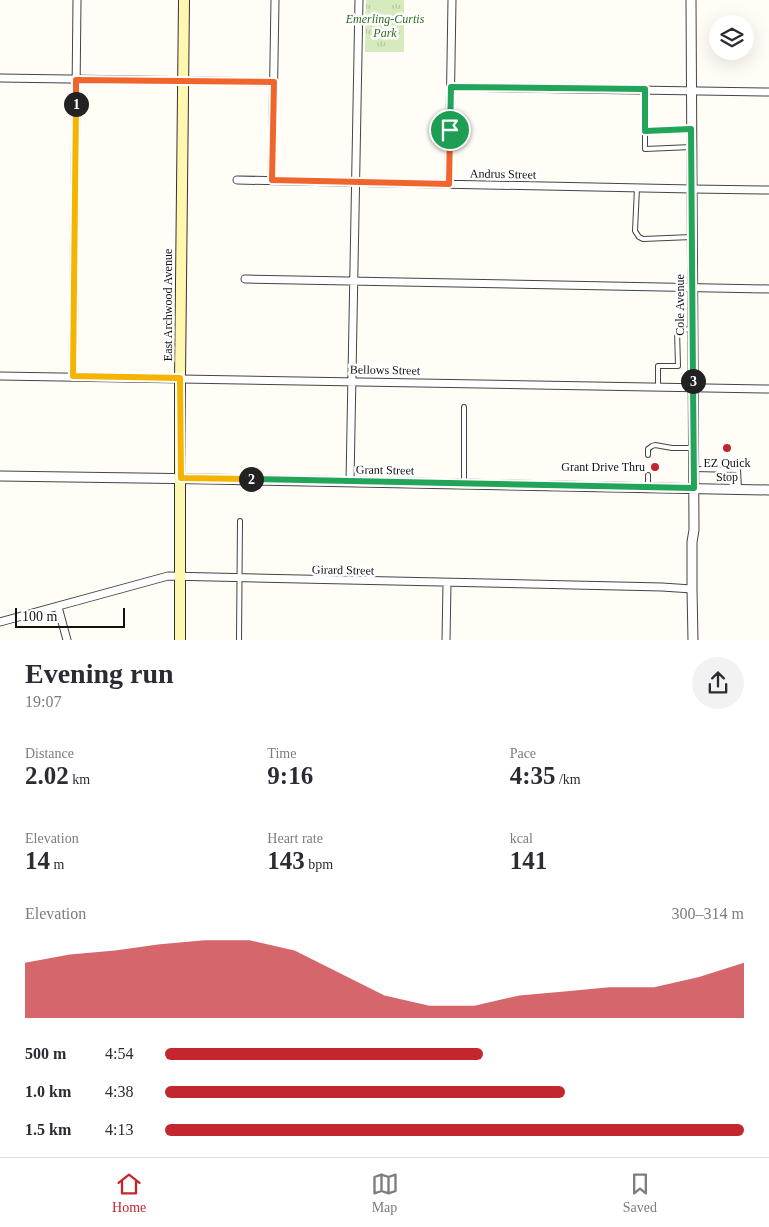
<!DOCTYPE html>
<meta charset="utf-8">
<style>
body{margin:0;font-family:Georgia,serif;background:#f2f2f3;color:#2b2b33;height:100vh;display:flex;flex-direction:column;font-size:19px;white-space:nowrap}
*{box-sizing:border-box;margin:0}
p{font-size:16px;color:#7c7c81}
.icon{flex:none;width:28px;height:28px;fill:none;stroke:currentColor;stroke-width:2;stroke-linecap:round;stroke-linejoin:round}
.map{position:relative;height:640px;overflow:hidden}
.side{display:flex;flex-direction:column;background:#fff;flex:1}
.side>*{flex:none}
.fabs{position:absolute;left:709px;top:15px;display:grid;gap:10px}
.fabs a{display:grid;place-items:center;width:45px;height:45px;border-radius:50%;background:#fff;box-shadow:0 5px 20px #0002;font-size:25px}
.scale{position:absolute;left:15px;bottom:12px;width:110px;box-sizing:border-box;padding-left:5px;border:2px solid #111;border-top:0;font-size:14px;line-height:18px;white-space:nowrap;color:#111;-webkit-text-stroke:4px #fff;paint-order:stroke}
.pin{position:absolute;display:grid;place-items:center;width:42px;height:42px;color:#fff;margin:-21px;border:2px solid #fff;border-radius:50%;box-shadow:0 1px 5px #0007}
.km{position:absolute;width:25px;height:25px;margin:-12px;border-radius:50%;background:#222;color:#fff;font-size:14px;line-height:25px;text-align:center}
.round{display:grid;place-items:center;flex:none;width:52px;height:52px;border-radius:26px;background:#f2f2f3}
.headline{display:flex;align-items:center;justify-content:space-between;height:85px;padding:0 25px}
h1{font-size:28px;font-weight:600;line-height:38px}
.stats{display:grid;grid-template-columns:repeat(3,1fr);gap:8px;height:85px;padding:5px 25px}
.stats div{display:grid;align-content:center}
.stats b{font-size:25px;font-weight:600}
.stats small{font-size:14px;font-weight:400}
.stats p{font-size:14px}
.chart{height:140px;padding:10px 25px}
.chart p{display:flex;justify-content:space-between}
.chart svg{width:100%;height:90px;margin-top:5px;fill:#c4262e;opacity:.7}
ul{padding:0 25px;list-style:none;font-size:16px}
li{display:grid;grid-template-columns:80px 60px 1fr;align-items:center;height:38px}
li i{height:12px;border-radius:6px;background:#c4262e}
.tabs{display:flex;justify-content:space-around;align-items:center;height:70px;border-top:1px solid #e1e1e2;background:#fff;font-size:14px;color:#7c7c81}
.tabs a{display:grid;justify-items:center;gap:2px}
.tabs .active{color:#c4262e}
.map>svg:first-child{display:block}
.park{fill:url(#park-tufts)}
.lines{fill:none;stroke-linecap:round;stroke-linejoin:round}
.service-casing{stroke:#444;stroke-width:6}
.minor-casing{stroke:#444;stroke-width:9}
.tertiary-casing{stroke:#444;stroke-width:11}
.secondary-casing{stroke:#333;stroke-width:12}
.service{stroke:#fff;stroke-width:4}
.minor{stroke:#fff;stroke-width:7}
.tertiary{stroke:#fff;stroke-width:9}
.secondary{stroke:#fff6b0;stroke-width:10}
.split-1-casing{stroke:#fff;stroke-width:10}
.split-2-casing{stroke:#fff;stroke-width:10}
.split-3-casing{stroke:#fff;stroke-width:10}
.split-4-casing{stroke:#fff;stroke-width:10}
.split-1{stroke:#f0652b;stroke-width:6}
.split-2{stroke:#f5b400;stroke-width:6}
.split-3{stroke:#22a559;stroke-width:6}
.split-4{stroke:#22a559;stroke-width:6}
.poi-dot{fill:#c4262e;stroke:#fff;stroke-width:2}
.labels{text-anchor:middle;stroke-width:5;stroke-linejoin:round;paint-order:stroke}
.park-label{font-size:12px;font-style:italic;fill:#2f6b1f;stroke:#fff}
.street-label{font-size:12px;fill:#111;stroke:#fff}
.poi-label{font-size:12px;fill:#111;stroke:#fff}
</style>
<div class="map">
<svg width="769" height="640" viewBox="0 0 769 640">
<defs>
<pattern id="park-tufts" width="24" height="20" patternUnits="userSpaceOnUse" patternTransform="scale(1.25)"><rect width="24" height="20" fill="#d5ebbd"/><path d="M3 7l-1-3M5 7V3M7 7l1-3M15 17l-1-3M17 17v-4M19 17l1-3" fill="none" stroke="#b6c8a1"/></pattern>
</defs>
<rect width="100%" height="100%" fill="#fffdf5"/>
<path class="park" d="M 366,0 L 404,0 L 404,52 L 365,52 Z"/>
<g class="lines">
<defs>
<path id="service" d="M 645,90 L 645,131 L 691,129
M 645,131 L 645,149 L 692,147
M 637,188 L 635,231 L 639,237 L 643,239 L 692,237
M 658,387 L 658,366 L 678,366 L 677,330 L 692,329
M 648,455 L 648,449 L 652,446 L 655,445 L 672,448 L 693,448
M 694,469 L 738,470 L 739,489
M 464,484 L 464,407
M 648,487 L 648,475
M 239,640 L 240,521"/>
<path id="minor" d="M 0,78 L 273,82
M 451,87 L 769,92
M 237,180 L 692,189 L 769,190
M 272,180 L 275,0
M 449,184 L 452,0
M 245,279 L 769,289
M 0,376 L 769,389
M 73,376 L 77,0
M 350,481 L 359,0
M 58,607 L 67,640
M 0,622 L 168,576 L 662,587 L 692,589
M 446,640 L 447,583"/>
<path id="tertiary" d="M 691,0 L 694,530 L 692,542 L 692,589 L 693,640
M 0,476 L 207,479 L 769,490"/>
<path id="secondary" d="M 180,640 L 180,378 L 184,0"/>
</defs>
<use href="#service" class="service-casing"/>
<use href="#minor" class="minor-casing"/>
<use href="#tertiary" class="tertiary-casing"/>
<use href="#secondary" class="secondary-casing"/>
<use href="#service" class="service"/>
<use href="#minor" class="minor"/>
<use href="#tertiary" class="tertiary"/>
<use href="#secondary" class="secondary"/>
</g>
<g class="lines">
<defs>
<path id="split-1" d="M 76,104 L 76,80 L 274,82 L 272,180 L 449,184 L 450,130"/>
<path id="split-2" d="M 76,104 L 73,376 L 180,378 L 181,478 L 251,479"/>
<path id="split-3" d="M 251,479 L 694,488 L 693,381"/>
<path id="split-4" d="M 450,130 L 451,87 L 645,89 L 645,131 L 691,129 L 693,381"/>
</defs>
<use href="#split-1" class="split-1-casing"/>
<use href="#split-2" class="split-2-casing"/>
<use href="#split-3" class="split-3-casing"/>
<use href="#split-4" class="split-4-casing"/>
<use href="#split-1" class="split-1"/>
<use href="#split-2" class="split-2"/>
<use href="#split-3" class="split-3"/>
<use href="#split-4" class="split-4"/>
</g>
<g class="poi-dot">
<circle cx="727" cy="448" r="5"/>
<circle cx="655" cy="467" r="5"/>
</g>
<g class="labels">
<g class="park-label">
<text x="385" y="23">Emerling-Curtis<tspan x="385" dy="14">Park</tspan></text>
</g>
<g class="street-label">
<text transform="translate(503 174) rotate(1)" y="4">Andrus Street</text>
<text transform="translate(168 305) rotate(-90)" y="4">East Archwood Avenue</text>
<text transform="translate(680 305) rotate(-90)" y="4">Cole Avenue</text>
<text transform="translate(385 370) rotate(1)" y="4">Bellows Street</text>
<text transform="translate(385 470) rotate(1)" y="4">Grant Street</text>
<text transform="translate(343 570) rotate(1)" y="4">Girard Street</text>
</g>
<g class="poi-label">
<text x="727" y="467">EZ Quick<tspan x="727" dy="14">Stop</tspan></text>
<text x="645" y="471" text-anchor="end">Grant Drive Thru</text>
</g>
</g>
</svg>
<div class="fabs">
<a><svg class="icon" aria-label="layers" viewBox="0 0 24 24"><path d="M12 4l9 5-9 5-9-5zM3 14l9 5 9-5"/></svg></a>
</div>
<div class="scale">100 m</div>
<div class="pin" style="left:450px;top:130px;background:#1e9e55"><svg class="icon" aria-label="arrive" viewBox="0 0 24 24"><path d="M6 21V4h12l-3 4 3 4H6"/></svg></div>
<b class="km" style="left:76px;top:104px">1</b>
<b class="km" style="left:251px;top:479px">2</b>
<b class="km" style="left:693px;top:381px">3</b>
</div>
<section class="side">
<div class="headline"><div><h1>Evening run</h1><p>19:07</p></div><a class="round"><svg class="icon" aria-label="share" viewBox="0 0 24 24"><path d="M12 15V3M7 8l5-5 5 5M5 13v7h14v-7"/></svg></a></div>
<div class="stats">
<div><p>Distance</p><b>2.02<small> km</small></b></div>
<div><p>Time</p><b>9:16</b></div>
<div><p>Pace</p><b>4:35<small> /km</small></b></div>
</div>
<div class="stats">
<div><p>Elevation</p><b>14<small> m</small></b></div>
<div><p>Heart rate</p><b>143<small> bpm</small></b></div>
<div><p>kcal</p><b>141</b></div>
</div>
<div class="chart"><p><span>Elevation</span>300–314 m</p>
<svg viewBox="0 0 160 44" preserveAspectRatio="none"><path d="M0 44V17L10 13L20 11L30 8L40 6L50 6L60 11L70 22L80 33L90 38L100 38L110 33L120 31L130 29L140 29L150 24L160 17V44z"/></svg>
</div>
<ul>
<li><b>500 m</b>4:54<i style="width:55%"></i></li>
<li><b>1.0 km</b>4:38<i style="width:69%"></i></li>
<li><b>1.5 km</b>4:13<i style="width:100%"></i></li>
</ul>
</section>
<nav class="tabs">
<a class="active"><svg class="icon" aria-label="home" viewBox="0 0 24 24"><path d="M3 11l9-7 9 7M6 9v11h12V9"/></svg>Home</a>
<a><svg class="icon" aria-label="map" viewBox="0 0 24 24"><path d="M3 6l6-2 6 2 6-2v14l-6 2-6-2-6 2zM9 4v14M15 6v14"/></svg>Map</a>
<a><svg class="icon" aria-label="saved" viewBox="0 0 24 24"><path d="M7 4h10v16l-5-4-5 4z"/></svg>Saved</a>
</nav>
